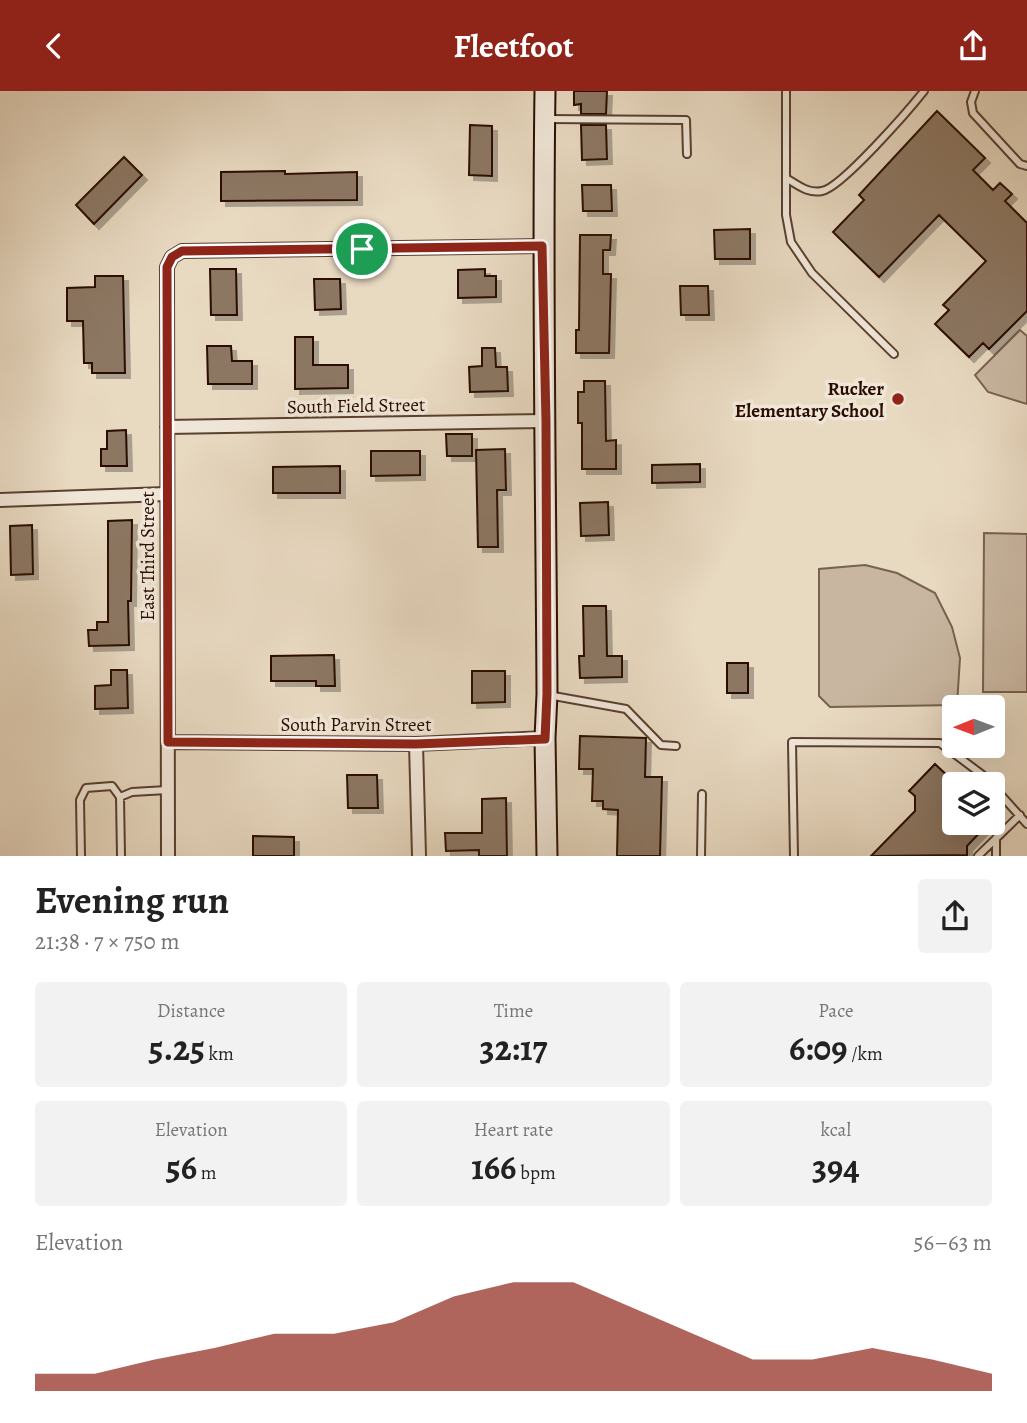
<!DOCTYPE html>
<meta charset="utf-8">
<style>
body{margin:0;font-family:Alegreya,serif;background:#f2f2f2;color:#222;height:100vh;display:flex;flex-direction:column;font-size:26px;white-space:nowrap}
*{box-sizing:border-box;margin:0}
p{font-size:23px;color:#767676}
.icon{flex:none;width:38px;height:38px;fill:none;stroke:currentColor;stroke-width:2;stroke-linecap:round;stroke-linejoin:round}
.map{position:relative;height:765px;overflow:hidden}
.panel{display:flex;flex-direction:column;background:#fff;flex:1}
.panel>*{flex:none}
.needle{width:46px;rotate:269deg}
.tools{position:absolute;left:942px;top:604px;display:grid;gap:14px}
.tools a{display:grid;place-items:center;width:63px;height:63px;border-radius:7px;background:#fff;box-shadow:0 7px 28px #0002;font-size:35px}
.pin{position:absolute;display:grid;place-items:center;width:60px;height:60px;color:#fff;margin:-30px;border:4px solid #fff;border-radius:50%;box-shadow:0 2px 7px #0007}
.round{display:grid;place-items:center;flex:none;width:74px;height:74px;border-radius:7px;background:#f2f2f2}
.head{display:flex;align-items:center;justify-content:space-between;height:119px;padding:0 35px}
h1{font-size:38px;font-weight:600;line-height:52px}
.figures{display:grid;grid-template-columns:repeat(3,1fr);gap:10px;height:119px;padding:7px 35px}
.figures div{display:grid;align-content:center;border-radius:7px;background:#f2f2f2;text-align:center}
.figures b{font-size:35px;font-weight:600}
.figures small{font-size:19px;font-weight:400}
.figures p{font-size:19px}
.chart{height:196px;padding:14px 35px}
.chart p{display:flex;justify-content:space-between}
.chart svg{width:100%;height:126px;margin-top:7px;fill:#8f2418;opacity:.7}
header{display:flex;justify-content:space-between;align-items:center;height:91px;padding:0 35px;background:#8f2418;color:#fff;font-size:32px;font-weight:600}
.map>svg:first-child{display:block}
.green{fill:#c8b6a0;stroke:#786250;stroke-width:2}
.building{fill:#8c7764;stroke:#290d00;stroke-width:2;filter:url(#shadow)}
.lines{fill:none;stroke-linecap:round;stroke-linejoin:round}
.lane-casing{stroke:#594030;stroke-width:10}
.street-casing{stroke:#594030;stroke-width:16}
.secondary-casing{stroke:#290d00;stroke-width:23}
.lane{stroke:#f0e6d7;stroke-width:6}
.street{stroke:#f0e6d7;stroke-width:12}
.secondary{stroke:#f0e6d7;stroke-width:19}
.route-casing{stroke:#fff;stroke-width:14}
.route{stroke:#8f2418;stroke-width:9}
.poi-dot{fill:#8f2418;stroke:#f0e6d7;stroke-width:2.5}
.labels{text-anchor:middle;stroke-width:7;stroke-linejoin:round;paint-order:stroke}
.poi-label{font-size:19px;font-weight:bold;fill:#290d00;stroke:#f0e6d7;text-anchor:end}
.street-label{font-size:19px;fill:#290d00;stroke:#f0e6d7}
</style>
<header><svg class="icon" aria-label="back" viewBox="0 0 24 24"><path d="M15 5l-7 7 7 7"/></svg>Fleetfoot<svg class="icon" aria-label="share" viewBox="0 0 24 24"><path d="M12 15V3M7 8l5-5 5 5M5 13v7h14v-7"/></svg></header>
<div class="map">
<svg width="1027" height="765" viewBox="0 0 1027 765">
<defs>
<filter id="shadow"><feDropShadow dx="5" dy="5" stdDeviation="0" flood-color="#0004"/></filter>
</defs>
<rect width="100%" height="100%" fill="#e8d9c1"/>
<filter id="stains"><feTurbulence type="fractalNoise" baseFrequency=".00286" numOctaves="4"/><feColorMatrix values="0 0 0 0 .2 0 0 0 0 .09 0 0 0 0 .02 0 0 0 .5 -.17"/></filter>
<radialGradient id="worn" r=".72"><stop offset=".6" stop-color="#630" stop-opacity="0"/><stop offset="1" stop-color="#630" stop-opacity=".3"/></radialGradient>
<path class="green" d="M 1020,239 L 1027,245 L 1027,313 L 988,301 L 975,284 Z
M 984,442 L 1027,443 L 1027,601 L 983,601 Z
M 865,474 L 897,482 L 935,502 L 952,536 L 960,567 L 957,614 L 830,616 L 819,605 L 819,478 Z"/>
<path class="building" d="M 574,0 L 607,0 L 606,23 L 581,23 L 581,13 L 574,14 Z
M 937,20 L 985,67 L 973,79 L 993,99 L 1000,92 L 1012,103 L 1005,110 L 1027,132 L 1027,220 L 989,258 L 983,252 L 969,266 L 935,233 L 949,219 L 943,214 L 986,170 L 939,124 L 879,186 L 833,141 L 864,109 L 859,104 Z
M 470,34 L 492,35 L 492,85 L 469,84 Z
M 581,34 L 606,34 L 607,68 L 582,69 Z
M 124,66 L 142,84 L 94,133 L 76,114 Z
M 285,80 L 285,83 L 357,81 L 357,109 L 221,110 L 221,81 Z
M 582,94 L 611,94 L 612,120 L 583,120 Z
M 750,138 L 750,168 L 715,168 L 714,139 Z
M 580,144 L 611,144 L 610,159 L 603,159 L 603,183 L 611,183 L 609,262 L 576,262 L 576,239 L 579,239 Z
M 210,178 L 236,178 L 237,224 L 211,224 Z
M 485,178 L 485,185 L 496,185 L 496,206 L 458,207 L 458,179 Z
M 95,185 L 123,185 L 125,282 L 92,282 L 92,272 L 84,272 L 83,230 L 67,230 L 67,197 L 95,196 Z
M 314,188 L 340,188 L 341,218 L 315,219 Z
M 680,195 L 708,195 L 709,224 L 681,224 Z
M 295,246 L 313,246 L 313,274 L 348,274 L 348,297 L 295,298 Z
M 207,255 L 231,255 L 232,270 L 252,270 L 252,293 L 208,293 Z
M 482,257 L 495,257 L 496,276 L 507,276 L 508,300 L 470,301 L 469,276 L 482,275 Z
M 584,290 L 605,290 L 606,350 L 616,349 L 616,378 L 582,378 L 582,332 L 578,332 L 578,301 L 584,301 Z
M 126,339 L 127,375 L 101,375 L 101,358 L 107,358 L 107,340 Z
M 446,343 L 472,343 L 472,365 L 447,365 Z
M 505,358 L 506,399 L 497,399 L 498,456 L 478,456 L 476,359 Z
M 371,360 L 420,360 L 420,384 L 371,385 Z
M 700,373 L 700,391 L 652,392 L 652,374 Z
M 340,375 L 340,402 L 273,402 L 273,376 Z
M 608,411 L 609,444 L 581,445 L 580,412 Z
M 132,429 L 131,510 L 128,510 L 129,554 L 89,555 L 88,539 L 97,539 L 97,531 L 108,531 L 108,430 Z
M 32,434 L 33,483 L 11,484 L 10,435 Z
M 583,515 L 606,515 L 607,565 L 622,565 L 622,586 L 580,587 L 579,565 L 584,565 Z
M 334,564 L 335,595 L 316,595 L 316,590 L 271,590 L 271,565 Z
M 727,572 L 748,572 L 748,602 L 727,602 Z
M 111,579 L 127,579 L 128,617 L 95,618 L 95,595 L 111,594 Z
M 472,580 L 505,580 L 505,611 L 472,612 Z
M 580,645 L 646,647 L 645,686 L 662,686 L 660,765 L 617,765 L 618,719 L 603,718 L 603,710 L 592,710 L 593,678 L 579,678 Z
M 935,673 L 954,691 L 954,732 L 989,732 L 967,755 L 967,764 L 871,765 L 915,720 L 915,705 L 909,700 Z
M 347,684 L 377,684 L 378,717 L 348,717 Z
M 506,707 L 507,765 L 479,765 L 479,759 L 446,760 L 445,742 L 482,742 L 482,708 Z
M 253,745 L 294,746 L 294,765 L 253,765 Z"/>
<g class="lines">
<defs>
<path id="lane" d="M 786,0 L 786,124 L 791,151 L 812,182 L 894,263
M 975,0 L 971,11 L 973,22 L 1020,73 L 1027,75
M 546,28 L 686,29 L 687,63
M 786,87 C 798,94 808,103 822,100 C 841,97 909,19 924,0
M 548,604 L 626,618 L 661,654 L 676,655
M 992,694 L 1027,733
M 81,765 L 80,709 L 86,697 L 112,695 L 120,706
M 121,765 L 120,706 L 132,701 L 167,699
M 701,765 L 702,703
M 794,765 L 792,651 L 940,652 L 984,685 L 991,693
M 978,765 L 1020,724
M 996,765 L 996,747"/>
<path id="street" d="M 167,336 L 546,330
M 0,409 L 166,403
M 168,651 L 416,653 L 545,647
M 416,653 L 419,765
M 168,765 L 167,176 L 172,166 L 182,160 L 543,155"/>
<path id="secondary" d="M 545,0 C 542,201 546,402 547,603 L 545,647 L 547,765"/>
</defs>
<use href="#lane" class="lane-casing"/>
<use href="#street" class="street-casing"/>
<use href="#secondary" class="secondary-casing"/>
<use href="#lane" class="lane"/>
<use href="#street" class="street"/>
<use href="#secondary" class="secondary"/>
</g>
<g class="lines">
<defs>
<path id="route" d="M 542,155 L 546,330 L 547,603 L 545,648 L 416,653 L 168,651 L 167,176 L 172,166 L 182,160 Z"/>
</defs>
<use href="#route" class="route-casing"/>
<use href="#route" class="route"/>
</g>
<circle class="poi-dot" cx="898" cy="308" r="7"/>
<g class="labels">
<g class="poi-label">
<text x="884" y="304">Rucker<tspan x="884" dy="22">Elementary School</tspan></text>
</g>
<g class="street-label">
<text transform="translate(356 314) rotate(-1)" y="7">South Field Street</text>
<text transform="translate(147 465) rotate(-90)" y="7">East Third Street</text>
<text x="356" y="640">South Parvin Street</text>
</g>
</g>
<rect width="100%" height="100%" filter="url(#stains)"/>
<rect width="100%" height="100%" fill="url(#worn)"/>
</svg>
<div class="tools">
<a><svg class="needle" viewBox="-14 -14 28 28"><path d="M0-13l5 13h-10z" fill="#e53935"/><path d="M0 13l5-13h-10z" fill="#767676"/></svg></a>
<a><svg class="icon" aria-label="layers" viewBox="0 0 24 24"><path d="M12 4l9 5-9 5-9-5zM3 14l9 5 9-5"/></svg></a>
</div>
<div class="pin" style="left:362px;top:158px;background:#1e9e55"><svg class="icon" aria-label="arrive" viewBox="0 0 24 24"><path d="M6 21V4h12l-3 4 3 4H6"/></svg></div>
</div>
<section class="panel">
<div class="head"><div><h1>Evening run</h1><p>21:38 · 7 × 750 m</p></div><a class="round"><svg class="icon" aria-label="share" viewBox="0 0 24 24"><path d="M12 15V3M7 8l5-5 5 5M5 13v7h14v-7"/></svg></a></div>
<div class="figures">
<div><p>Distance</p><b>5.25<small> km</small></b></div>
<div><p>Time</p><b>32:17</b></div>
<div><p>Pace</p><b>6:09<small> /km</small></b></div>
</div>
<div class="figures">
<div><p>Elevation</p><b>56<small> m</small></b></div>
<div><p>Heart rate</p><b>166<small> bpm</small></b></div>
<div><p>kcal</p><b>394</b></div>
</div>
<div class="chart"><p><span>Elevation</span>56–63 m</p>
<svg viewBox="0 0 160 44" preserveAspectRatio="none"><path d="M0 44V38L10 38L20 33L30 29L40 24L50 24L60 20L70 11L80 6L90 6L100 15L110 24L120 33L130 33L140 29L150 33L160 38V44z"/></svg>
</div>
</section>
